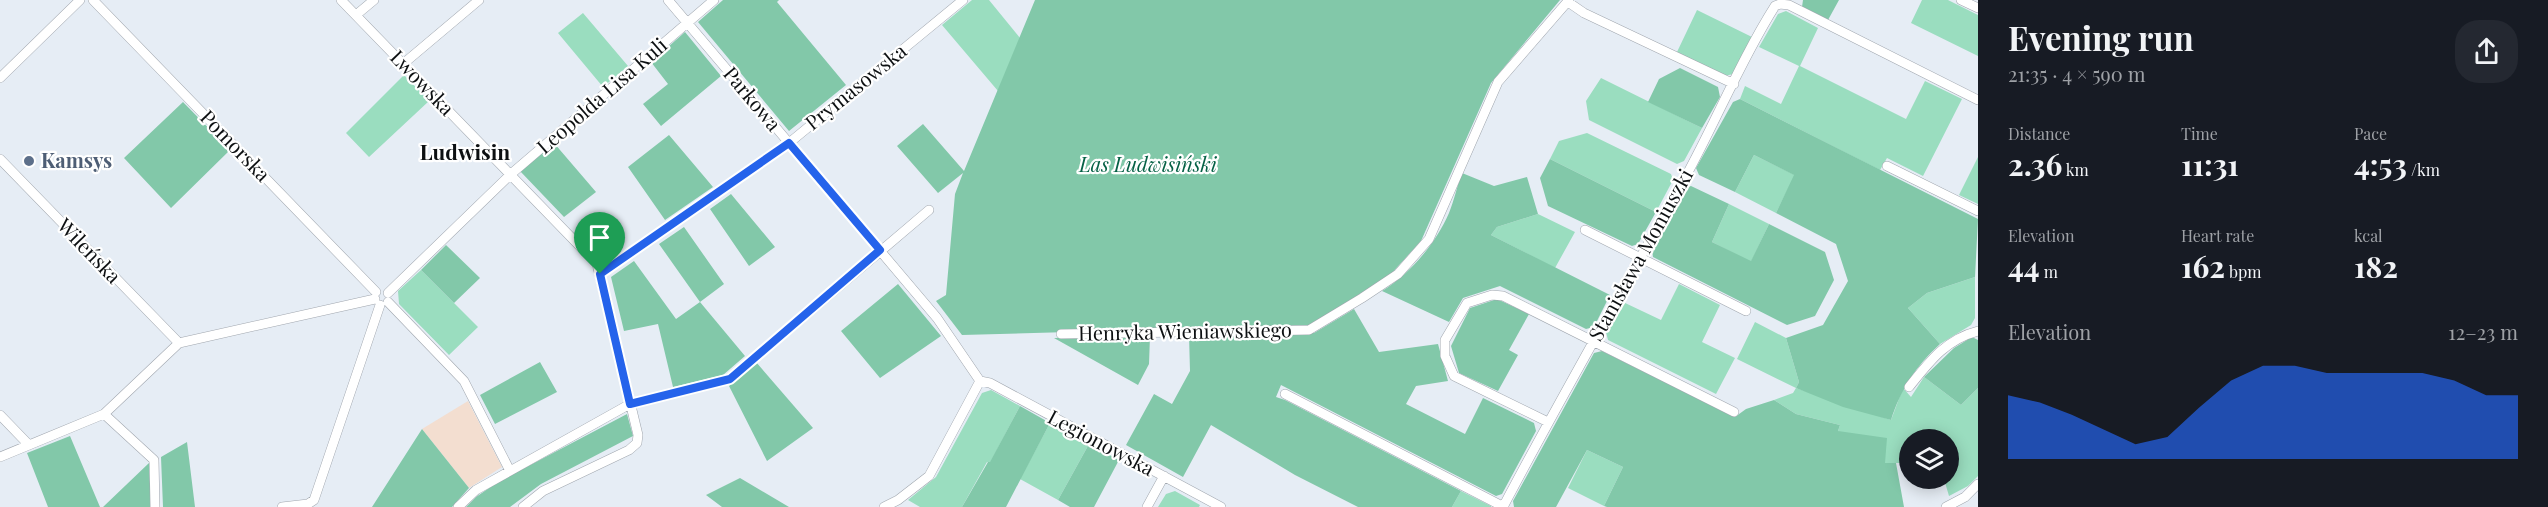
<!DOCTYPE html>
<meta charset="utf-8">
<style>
body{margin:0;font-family:"Playfair Display",serif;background:#242831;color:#f1f3f6;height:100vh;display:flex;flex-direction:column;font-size:22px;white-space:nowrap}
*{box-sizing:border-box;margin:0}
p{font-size:20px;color:#9ea1a6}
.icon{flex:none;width:33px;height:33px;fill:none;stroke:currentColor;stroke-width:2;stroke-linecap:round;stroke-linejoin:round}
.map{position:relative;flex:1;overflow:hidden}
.panel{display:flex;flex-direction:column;background:#171b24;width:570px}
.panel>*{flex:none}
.tools{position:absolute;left:1899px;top:429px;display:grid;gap:12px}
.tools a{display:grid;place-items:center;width:60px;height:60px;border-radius:50%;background:#171b24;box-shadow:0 3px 15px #0003;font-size:30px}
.pin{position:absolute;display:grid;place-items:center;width:51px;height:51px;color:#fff;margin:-62px -26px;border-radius:50% 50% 50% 0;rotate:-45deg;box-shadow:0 0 6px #0007}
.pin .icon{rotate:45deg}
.round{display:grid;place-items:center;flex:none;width:63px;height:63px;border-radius:24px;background:#242831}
.headline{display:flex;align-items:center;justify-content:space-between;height:102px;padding:0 30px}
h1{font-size:33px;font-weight:700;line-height:45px}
.stats{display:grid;grid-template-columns:repeat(3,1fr);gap:9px;height:102px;padding:6px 30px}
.stats div{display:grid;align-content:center}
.stats b{font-size:30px;font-weight:700}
.stats small{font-size:16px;font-weight:400}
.stats p{font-size:16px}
.chart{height:168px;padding:12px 30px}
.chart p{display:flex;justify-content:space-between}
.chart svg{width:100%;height:108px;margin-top:6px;fill:#2563eb;opacity:.7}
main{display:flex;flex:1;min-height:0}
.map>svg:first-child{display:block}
.commercial{fill:#f3ded0}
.green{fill:#9addbf}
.forest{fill:#82c8a9}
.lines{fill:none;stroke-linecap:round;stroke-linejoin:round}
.street-casing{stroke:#a0a6ae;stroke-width:10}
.street{stroke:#fff;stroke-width:9}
.route-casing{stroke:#fff;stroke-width:12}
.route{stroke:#2563eb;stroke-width:8}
.service-dot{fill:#5c6f8a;stroke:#fff;stroke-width:2}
.labels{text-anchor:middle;stroke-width:4.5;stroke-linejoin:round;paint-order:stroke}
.street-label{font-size:20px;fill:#0d1012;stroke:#fff}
.service-label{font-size:20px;font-weight:bold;fill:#4e5e75;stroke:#fff;text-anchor:start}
.park-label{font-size:20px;font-style:italic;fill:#056145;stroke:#fff}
.neighbourhood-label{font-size:21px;font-weight:bold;fill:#0d1012;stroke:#fff}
</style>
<main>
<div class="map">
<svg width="1978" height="507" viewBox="0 0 1978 507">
<rect width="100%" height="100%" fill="#e6edf5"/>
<path class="commercial" d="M 468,401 L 502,467 L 469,488 L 422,429 Z"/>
<path class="green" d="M 972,0 L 989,0 L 1020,38 L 998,91 L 942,25 Z
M 1922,0 L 1948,0 L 1978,15 L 1978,56 L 1911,23 Z
M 1697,10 L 1752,37 L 1733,74 L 1725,76 L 1677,52 Z
M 1786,11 L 1818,28 L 1800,66 L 1906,119 L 1925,81 L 1962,99 L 1923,176 L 1887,158 L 1880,170 L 1740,99 L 1745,86 L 1781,104 L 1799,66 L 1759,47 L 1778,14 Z
M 583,13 L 628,66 L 603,87 L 558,33 Z
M 404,75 L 429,101 L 369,157 L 346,133 Z
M 1601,78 L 1702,128 L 1684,161 L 1677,164 L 1589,120 L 1586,101 Z
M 1587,133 L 1671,174 L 1673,180 L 1656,212 L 1550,159 L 1559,141 Z
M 1754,155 L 1795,175 L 1776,213 L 1735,192 Z
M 1978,157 L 1978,204 L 1959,195 Z
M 1729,204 L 1769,224 L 1751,262 L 1712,242 Z
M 1538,214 L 1575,232 L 1555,268 L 1491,235 L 1497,227 Z
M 421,270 L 478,327 L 449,355 L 399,304 L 398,291 Z
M 1975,277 L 1975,318 L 1971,325 L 1940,344 L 1908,308 L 1927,293 Z
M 1679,284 L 1720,305 L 1702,342 L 1735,358 L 1716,394 L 1608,340 L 1606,332 L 1623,302 L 1661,320 Z
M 1755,322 L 1786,338 L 1799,382 L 1796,388 L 1891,420 L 1903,388 L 1911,397 L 1924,377 L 1961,405 L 1978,388 L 1978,476 L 1968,486 L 1949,496 L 1944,479 L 1948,478 L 1948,440 L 1910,440 L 1909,463 L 1885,463 L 1838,431 L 1840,425 L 1796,414 L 1774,400 L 1793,393 L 1796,388 L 1737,359 Z
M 991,390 L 1020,406 L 990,463 L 987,462 L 962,507 L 920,507 L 908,500 L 936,477 L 982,393 Z
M 1050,423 L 1089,444 L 1058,500 L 1020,479 Z
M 1587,450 L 1623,467 L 1604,506 L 1568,488 Z
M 1175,491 L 1200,505 L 1199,507 L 1158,507 L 1166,494 Z
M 1461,491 L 1491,506 L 1491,507 L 1452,507 Z"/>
<path class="forest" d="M 723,0 L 779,0 L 777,2 L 846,85 L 789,131 L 698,22 Z
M 1035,0 L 1560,0 L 1491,83 L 1421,241 L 1391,274 L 1312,325 L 962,335 L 936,301 L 946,295 L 955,194 L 963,173 L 938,193 L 897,146 L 923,124 L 964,171 Z
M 1803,0 L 1839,0 L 1828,20 L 1802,7 Z
M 685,32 L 721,76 L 661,126 L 643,104 L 668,84 L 651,62 Z
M 1680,68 L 1718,87 L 1720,97 L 1702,128 L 1648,102 L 1659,79 Z
M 1740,99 L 1978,219 L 1975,277 L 1927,293 L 1908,308 L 1940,344 C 1916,366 1901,389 1891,420 L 1843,407 L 1796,388 L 1799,382 L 1786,338 L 1823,325 L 1848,281 L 1836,244 L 1776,213 L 1794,175 L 1754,155 L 1735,192 L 1699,175 L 1696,168 L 1733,102 Z
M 183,102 L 230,150 L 171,208 L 124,158 Z
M 669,135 L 713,187 L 665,220 L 628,167 Z
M 554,143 L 596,192 L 564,217 L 520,171 Z
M 1550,159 L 1656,212 L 1638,244 L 1632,246 L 1548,206 L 1540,178 Z
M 1462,173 L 1494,186 L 1527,177 L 1538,214 L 1497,227 L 1491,235 L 1610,295 L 1594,327 L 1586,329 L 1500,286 L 1463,298 L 1449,322 L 1382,291 C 1410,274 1436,243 1449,213 C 1454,201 1457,186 1462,173 Z
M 1691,186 L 1729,204 L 1712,242 L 1751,261 L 1769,224 L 1825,252 L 1834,280 L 1815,316 L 1787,325 L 1653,257 L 1652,250 L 1684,188 Z
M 731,194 L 775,247 L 749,266 L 710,209 Z
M 684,227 L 724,284 L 700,302 L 745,356 L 723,375 L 673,387 L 658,324 L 624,331 L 611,277 L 634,261 L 676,319 L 700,302 L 659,244 Z
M 446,245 L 480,278 L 454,303 L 421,270 Z
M 898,284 L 941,336 L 880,378 L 841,331 Z
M 1497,299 L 1529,314 L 1509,350 L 1518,355 L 1498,391 L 1459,373 L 1451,346 L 1470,308 Z
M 1354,309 L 1379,352 L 1438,344 L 1448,381 L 1416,386 L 1406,404 L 1465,434 L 1483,398 L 1534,423 L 1536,431 L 1502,494 L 1496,496 L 1281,385 L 1276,397 L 1285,400 L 1461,491 L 1452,507 L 1358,507 L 1295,475 L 1211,425 L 1183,477 L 1126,445 L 1154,394 L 1172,404 L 1190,371 L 1189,335 L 1314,333 Z
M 1150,336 L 1149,364 L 1138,385 L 1054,338 Z
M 1972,337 L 1978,340 L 1978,388 L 1961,405 L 1924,377 L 1954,348 Z
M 1602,351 L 1735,417 L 1746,409 L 1774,400 L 1796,414 L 1840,425 L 1838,431 L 1887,438 L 1885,463 L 1896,463 L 1904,507 L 1607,507 L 1604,506 L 1623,467 L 1587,450 L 1556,507 L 1514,507 L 1513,501 L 1594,353 Z
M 540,362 L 557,392 L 495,424 L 480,395 Z
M 756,362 L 813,428 L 767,461 L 729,386 Z
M 1020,406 L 1050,423 L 1006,507 L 962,507 L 988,462 L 990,462 Z
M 627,414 L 633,436 L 541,484 L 510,507 L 466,507 L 476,497 L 498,482 Z
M 422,429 L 469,488 L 452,507 L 372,507 Z
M 70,436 L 100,507 L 48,507 L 27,453 Z
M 187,442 L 195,507 L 163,507 L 161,457 Z
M 1089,444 L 1119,460 L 1094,507 L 1070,507 L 1058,500 Z
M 149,463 L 151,507 L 103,507 Z
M 740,478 L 789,507 L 722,507 L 706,495 Z"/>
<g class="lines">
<defs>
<path id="street" d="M 93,0 L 376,292
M 341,0 L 597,264 L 638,435 L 637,443 L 629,450 L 543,491 L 523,507
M 668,0 L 937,318 L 980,381
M 1961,0 L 1978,8
M 1568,2 L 1584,13 L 1734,84
M 356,15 L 374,0
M 403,64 L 479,0
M 0,78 L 80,0
M 0,159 L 179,343
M 1887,166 L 1978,211
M 1585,230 L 1746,311
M 600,274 L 789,143 L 963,0
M 388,293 L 511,174 L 714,0
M 388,302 L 464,381 L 510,471
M 1061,334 L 1309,330 L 1362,298 L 1398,274 L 1429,239 L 1498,82 L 1569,0
M 980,381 L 990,383 L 1221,507
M 1909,387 C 1929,362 1946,339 1978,331
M 1285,394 L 1504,507
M 104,414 L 154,460 L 155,507
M 0,415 L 29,445
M 1548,422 L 1454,376 L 1445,356 L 1445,340 L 1467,303 L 1492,295 L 1503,296 L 1734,412
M 0,457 L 104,414 L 179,343 L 375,299
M 282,507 L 308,504 L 314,500 L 380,305
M 458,507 L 476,490 L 630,404 L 730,379 L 929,210
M 884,507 L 898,500 L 929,476 L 980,381
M 1147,507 L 1164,476
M 1503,507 C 1562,395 1625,286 1686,176 C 1716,121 1742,58 1775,6 L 1780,4 L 1789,5 L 1978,100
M 1946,507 L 1965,497 L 1978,484"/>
</defs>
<use href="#street" class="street-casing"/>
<use href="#street" class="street"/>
</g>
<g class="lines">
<defs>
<path id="route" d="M 789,143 L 880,250 L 730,379 L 630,404 L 600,274 Z"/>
</defs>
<use href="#route" class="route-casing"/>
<use href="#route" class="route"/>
</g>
<circle class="service-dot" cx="29" cy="161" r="6"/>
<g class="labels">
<g class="street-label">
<text transform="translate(422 83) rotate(46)" y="7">Lwowska</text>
<text transform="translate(856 87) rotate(-39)" y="7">Prymasowska</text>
<text transform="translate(602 96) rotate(-41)" y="7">Leopolda Lisa Kuli</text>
<text transform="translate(752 99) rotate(50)" y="7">Parkowa</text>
<text transform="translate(235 146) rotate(46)" y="7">Pomorska</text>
<text transform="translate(89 251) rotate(46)" y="7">Wileńska</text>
<text transform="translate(1641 255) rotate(-61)" y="7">Stanisława Moniuszki</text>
<text transform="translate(1185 332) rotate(-1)" y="7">Henryka Wieniawskiego</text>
<text transform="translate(1101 443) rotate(28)" y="7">Legionowska</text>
</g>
<g class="service-label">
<text x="41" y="168">Kamsys</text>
</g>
<g class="park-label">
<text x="1148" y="172">Las Ludwisiński</text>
</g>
<g class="neighbourhood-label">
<text x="465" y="160">Ludwisin</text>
</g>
</g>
</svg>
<div class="tools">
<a><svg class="icon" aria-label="layers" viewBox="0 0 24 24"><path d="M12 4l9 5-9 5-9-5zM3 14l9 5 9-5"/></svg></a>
</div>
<div class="pin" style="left:600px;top:274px;background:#1e9e55"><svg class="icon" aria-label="arrive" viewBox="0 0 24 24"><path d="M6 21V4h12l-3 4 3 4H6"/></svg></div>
</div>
<section class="panel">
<div class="headline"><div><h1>Evening run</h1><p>21:35 · 4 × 590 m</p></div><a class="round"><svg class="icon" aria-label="share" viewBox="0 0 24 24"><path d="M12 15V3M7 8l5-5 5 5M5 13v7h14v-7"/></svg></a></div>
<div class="stats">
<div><p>Distance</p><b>2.36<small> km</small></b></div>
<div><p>Time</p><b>11:31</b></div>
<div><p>Pace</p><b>4:53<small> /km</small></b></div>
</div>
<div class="stats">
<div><p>Elevation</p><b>44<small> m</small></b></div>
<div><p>Heart rate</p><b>162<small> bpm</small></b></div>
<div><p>kcal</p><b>182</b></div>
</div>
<div class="chart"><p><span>Elevation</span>12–23 m</p>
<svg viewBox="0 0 160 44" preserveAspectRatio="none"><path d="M0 44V18L10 21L20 26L30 32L40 38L50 35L60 23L70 12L80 6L90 6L100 9L110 9L120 9L130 9L140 12L150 18L160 18V44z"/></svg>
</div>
</section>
</main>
